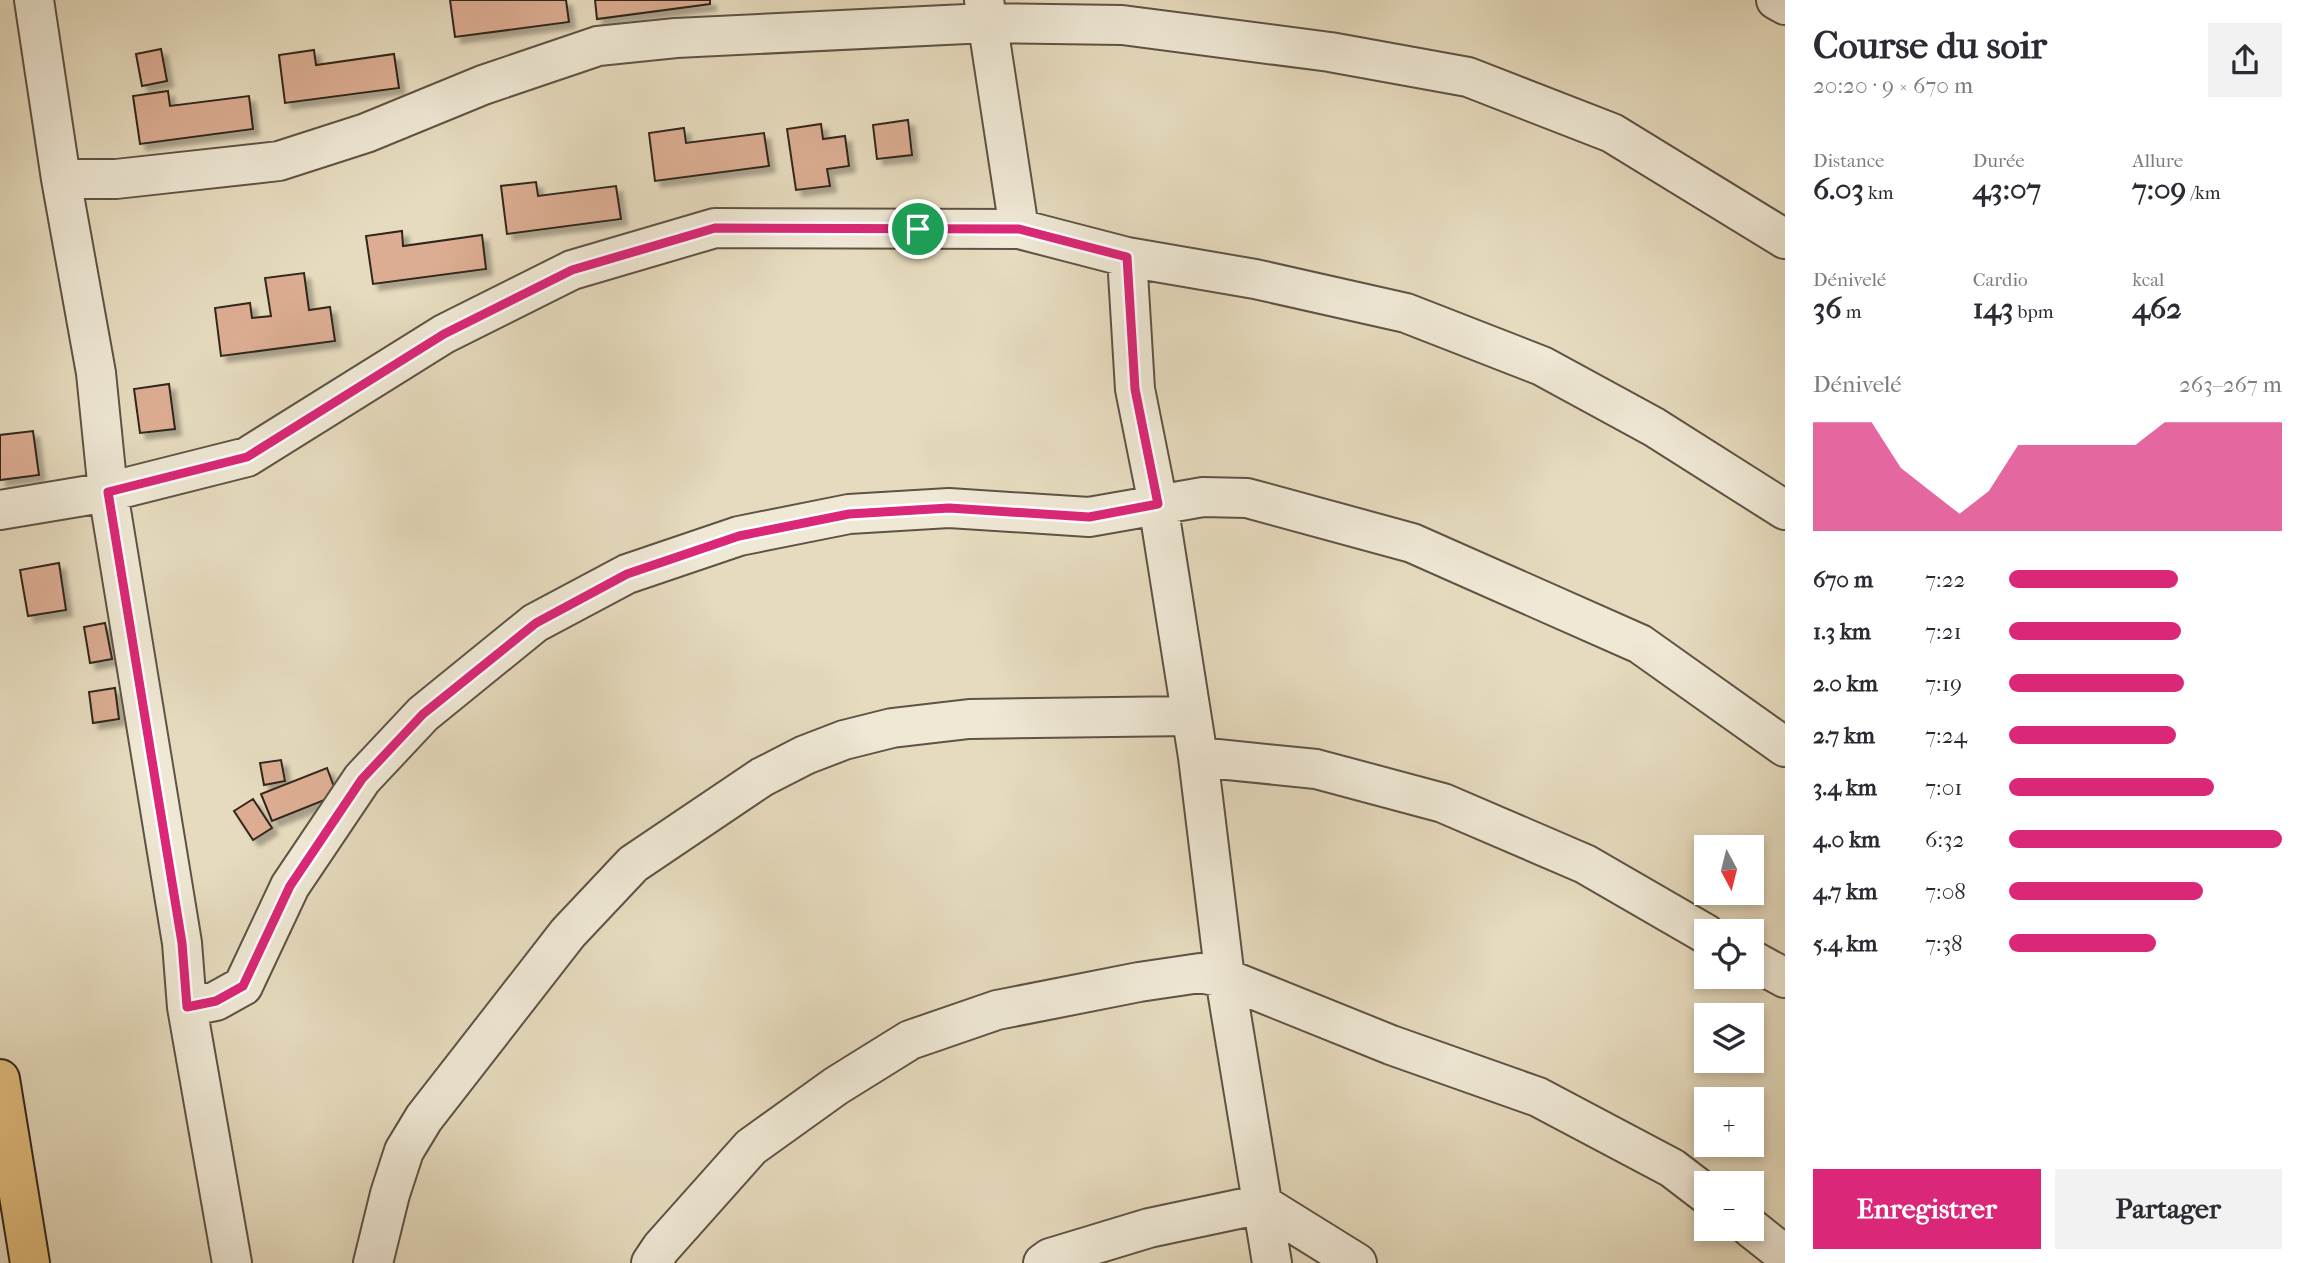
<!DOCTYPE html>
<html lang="fr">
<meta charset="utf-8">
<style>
body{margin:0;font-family:"IM FELL French Canon",serif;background:#f2f2f3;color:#2b2b33;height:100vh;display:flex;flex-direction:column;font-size:26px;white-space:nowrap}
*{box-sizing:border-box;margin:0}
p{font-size:23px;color:#7c7c81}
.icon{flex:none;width:38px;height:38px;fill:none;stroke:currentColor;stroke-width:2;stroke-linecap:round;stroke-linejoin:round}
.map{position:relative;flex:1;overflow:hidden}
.details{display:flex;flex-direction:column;background:#fff;width:525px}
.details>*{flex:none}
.needle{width:46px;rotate:173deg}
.controls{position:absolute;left:1694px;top:835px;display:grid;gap:14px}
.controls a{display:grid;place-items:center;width:70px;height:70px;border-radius:0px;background:#fff;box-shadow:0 4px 10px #0003;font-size:35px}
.pin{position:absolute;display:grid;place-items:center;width:60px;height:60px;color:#fff;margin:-30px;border:4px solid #fff;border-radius:50%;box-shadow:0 2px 7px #0007}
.round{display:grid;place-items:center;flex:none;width:74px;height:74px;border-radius:0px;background:#f2f2f3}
.summary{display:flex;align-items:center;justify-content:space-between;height:119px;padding:0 28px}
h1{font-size:38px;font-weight:700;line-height:52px}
.metrics{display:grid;grid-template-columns:repeat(3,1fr);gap:10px;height:119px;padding:7px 28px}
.metrics div{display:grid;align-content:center}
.metrics b{font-size:30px;font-weight:700}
.metrics small{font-size:19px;font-weight:400}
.metrics p{font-size:19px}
.chart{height:196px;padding:14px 28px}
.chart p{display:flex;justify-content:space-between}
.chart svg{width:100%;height:126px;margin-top:7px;fill:#db2777;opacity:.7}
.cta{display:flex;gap:14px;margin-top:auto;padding:14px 28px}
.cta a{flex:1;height:80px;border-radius:0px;background:#db2777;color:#fff;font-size:28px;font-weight:700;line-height:80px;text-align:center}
.cta a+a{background:#f2f2f3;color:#2b2b33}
ul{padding:0 28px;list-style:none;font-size:23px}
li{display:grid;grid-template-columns:112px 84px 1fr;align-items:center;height:52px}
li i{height:18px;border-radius:9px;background:#db2777}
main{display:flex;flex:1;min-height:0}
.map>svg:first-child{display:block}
.building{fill:#dcad92;stroke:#31261c;stroke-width:2;filter:url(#shadow)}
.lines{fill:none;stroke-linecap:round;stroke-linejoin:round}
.minor-casing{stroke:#5e5344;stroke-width:42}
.highway-casing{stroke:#31261c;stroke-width:42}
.minor{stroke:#efe8d5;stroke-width:38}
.highway{stroke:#e3be7f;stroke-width:38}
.route-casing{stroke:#fff;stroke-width:14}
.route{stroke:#db2777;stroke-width:9}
</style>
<main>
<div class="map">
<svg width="1785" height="1263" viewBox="0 0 1785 1263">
<defs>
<filter id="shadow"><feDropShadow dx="6" dy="6" stdDeviation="2" flood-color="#0004"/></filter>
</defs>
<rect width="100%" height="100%" fill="#e6dbbe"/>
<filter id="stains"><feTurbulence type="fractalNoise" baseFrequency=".00286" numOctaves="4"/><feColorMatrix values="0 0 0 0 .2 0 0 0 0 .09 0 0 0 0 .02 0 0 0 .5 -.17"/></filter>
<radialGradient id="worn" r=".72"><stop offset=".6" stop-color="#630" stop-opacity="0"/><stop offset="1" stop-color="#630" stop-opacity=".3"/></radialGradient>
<path class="building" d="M 450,0 L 566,0 L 569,22 L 455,37 Z
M 595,0 L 710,0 L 710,4 L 597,19 Z
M 161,49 L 167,81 L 142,86 L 136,54 Z
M 314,50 L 316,65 L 394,54 L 399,88 L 285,103 L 279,55 Z
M 168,91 L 170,106 L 249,96 L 253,129 L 140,144 L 133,96 Z
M 908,120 L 912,155 L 877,159 L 873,125 Z
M 821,124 L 823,139 L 845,136 L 849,166 L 827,169 L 830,186 L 796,190 L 787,129 Z
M 684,128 L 686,143 L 764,133 L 769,166 L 655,181 L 649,133 Z
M 536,182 L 538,196 L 616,186 L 621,219 L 507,234 L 501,186 Z
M 402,231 L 403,246 L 482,235 L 486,269 L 373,284 L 366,236 Z
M 304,273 L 309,310 L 330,307 L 335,341 L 221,356 L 215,308 L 250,303 L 252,318 L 271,316 L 265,278 Z
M 169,384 L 175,429 L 140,433 L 134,389 Z
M 33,431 L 39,475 L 0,480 L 0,435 Z
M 59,563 L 66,610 L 28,616 L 20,570 Z
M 105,623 L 112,659 L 90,663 L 84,627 Z
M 115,688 L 119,719 L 93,723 L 89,692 Z
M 281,760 L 285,781 L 264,785 L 260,763 Z
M 327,768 L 337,795 L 272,821 L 261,794 Z
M 253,799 L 272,828 L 253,840 L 234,811 Z"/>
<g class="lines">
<defs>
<path id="minor" d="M 34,0 L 61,179 L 96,373 L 108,492 L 182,943 L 187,1007 L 232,1263
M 984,0 L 1019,229
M 1776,0 L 1785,5
M 61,179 L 116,179 L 279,161 L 366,133 L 483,85 L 598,46 L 676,38 L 987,23 L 1122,25 L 1330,52 L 1468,77 L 1612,133 L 1785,239
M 1127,257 L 1135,389 L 1158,504 L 1198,757 L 1225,978 L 1272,1263
M 0,510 L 108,492 L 247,457 L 444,334 L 572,270 L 715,228 L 1019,229 L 1127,257 L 1255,279 L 1406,313 L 1542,366 L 1654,427 L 1785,510
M 1198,757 L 1316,769 L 1443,803 L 1585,864 L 1706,934
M 1752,960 L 1785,978
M 187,1007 L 216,1001 L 243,986 L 290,886 L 362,779 L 423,714 L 535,623 L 627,574 L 739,536 L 849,514 L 949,508 L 1089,517 L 1203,497 L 1247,498 L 1412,543 L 1640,644 L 1785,747
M 1751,1228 L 1785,1255
M 373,1263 L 390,1194 L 404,1151 L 424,1118 L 568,933 L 633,864 L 762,777 L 805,755 L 844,740 L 892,728 L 969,719 L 1190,716
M 651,1263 L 661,1248 L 751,1147 L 836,1086 L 910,1040 L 997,1010 L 1139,982 L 1200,973 L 1225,978 L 1391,1045 L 1538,1097 L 1672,1168 L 1706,1194
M 1043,1263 L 1050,1258 L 1149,1228 L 1262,1204 L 1357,1263"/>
<path id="highway" d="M 0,1079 L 30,1263"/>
</defs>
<use href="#minor" class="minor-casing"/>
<use href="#highway" class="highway-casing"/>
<use href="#minor" class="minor"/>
<use href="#highway" class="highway"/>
</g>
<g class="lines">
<defs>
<path id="route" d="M 715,228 L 1019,229 L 1127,257 L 1135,389 L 1158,504 L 1089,517 L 949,508 L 849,514 L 739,536 L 627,574 L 536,623 L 423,714 L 362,779 L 290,886 L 243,986 L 216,1001 L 187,1007 L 182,943 L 108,492 L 247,457 L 444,334 L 572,270 Z"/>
</defs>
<use href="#route" class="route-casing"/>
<use href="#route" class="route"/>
</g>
<rect width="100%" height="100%" filter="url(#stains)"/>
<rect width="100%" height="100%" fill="url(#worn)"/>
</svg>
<div class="controls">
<a><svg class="needle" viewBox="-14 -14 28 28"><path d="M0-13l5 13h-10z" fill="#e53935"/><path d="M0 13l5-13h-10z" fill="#7c7c81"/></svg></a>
<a><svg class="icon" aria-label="locate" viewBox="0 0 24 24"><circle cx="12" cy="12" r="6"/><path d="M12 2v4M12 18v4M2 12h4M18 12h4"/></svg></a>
<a><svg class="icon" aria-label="layers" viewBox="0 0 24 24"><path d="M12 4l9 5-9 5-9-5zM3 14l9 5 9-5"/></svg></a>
<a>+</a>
<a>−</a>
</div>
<div class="pin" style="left:918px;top:229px;background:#1e9e55"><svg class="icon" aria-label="arrive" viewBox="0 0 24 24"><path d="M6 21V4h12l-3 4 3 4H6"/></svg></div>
</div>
<section class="details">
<div class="summary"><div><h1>Course du soir</h1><p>20:20 · 9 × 670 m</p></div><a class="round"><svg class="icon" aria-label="share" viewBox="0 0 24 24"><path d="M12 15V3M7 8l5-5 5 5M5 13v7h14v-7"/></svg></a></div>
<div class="metrics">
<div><p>Distance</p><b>6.03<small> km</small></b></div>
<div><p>Durée</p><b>43:07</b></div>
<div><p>Allure</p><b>7:09<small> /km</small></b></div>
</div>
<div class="metrics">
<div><p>Dénivelé</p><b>36<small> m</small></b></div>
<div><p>Cardio</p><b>143<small> bpm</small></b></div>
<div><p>kcal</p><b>462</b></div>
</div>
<div class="chart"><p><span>Dénivelé</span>263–267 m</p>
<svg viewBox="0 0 160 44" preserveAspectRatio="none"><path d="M0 44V6L10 6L20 6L30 22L40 30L50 38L60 30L70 14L80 14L90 14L100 14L110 14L120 6L130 6L140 6L150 6L160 6V44z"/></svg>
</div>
<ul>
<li><b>670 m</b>7:22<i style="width:62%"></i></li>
<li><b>1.3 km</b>7:21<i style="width:63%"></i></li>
<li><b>2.0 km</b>7:19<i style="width:64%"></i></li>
<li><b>2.7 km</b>7:24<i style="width:61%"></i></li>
<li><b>3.4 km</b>7:01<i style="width:75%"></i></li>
<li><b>4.0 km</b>6:32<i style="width:100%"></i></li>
<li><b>4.7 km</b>7:08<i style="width:71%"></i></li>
<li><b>5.4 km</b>7:38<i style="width:54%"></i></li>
</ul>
<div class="cta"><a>Enregistrer</a><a>Partager</a></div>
</section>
</main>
